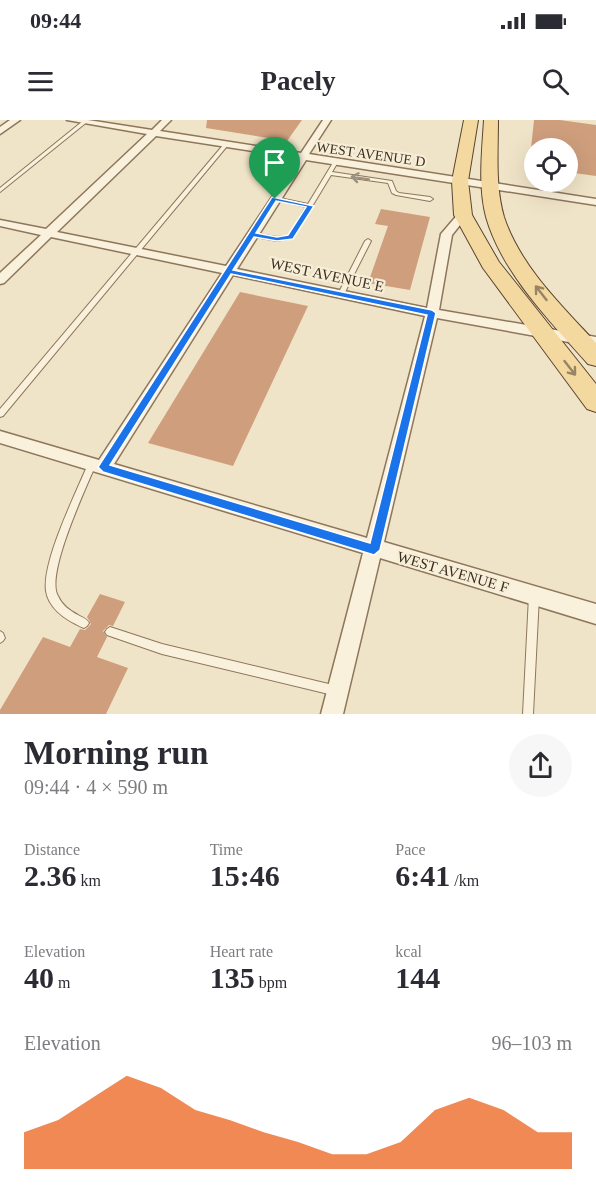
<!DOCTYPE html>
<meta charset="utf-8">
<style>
body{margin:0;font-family:"Times New Roman",serif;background:#f7f7f7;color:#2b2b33;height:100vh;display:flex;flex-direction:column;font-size:22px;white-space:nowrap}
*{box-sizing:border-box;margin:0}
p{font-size:20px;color:#7c7c81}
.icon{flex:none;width:33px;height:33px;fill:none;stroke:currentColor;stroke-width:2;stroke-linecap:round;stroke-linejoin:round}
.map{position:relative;height:594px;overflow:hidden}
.side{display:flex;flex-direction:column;background:#fff;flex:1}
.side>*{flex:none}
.buttons{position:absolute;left:524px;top:18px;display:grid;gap:12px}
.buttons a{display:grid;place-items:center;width:54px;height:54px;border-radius:50%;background:#fff;box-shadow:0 6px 24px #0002;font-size:30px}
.pin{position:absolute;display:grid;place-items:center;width:51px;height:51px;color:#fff;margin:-62px -26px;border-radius:50% 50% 50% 0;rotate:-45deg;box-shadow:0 0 6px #0007}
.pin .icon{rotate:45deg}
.round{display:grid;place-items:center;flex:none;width:63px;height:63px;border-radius:32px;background:#f7f7f7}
.headline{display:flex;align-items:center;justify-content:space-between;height:102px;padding:0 24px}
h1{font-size:33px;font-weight:800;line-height:45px}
.figures{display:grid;grid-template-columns:repeat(3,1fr);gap:9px;height:102px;padding:6px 24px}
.figures div{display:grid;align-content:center}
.figures b{font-size:30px;font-weight:800}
.figures small{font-size:16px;font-weight:400}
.figures p{font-size:16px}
.chart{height:168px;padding:12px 24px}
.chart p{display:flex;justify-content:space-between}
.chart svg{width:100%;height:108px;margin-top:6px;fill:#ea580c;opacity:.7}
.status{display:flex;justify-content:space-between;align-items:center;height:42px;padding:0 30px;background:#fff;direction:ltr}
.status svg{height:16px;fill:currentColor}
header{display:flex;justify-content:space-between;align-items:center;height:78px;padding:0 24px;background:#fff;font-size:27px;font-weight:800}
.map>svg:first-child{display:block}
.building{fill:#cf9f7d}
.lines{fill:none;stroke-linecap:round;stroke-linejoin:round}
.service-casing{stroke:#8d765c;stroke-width:2}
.minor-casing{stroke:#8d765c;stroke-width:3}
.primary-casing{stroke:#5b4430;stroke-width:2}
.service{fill:#faf1dc;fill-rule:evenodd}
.minor{fill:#faf1dc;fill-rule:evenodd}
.primary{fill:#f3d9a0;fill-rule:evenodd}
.oneway{stroke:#9c907e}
.oneway2{stroke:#988460}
.route{fill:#1a73e8;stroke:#fff;stroke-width:1.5;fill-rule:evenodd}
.labels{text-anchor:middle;stroke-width:4.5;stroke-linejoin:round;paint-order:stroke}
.far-street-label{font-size:14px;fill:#3d2e20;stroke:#f7eed8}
.street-label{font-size:15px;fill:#3d2e20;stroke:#f7eed8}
</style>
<div class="status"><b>09:44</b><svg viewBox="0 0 49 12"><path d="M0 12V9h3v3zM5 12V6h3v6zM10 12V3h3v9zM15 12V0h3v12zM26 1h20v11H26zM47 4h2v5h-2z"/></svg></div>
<header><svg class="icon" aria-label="menu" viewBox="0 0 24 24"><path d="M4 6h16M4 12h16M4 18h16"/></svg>Pacely<svg class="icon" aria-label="search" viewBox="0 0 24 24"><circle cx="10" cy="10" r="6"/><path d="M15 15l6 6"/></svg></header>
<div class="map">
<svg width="596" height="594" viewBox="0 0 596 594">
<rect width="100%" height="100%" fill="#f0e4c8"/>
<path class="building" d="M 207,0 L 302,0 L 287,21 L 206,8 Z
M 534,0 L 560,0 L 596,5 L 596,56 L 567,52 L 567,28 L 531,28 Z
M 381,89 L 430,97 L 410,170 L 368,163 L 388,106 L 375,104 Z
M 240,172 L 308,186 L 233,346 L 148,323 Z
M 100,474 L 125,482 L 113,506 L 109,505 L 103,511 L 107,517 L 97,537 L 128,548 L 106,594 L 0,594 L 0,590 L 43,517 L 70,527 L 80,509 L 85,510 L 91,504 L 87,497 Z"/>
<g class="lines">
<defs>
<path id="service" d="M 83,1 L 87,2 L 0,72 L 0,68 Z
M 224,24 L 228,25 L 3,296 L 0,297 L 0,289 Z
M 334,41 L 338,42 L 332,52 L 392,61 L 396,71 L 399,73 L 430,77 L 433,79 L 430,81 L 396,75 L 392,73 L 388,63 L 331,55 L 293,118 L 277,121 L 250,116 L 249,115 L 252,113 L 277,117 L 289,116 L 306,87 L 272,79 L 275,77 L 308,84 Z
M 368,119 L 371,121 L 344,174 L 341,176 L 339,175 L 338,174 L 365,121 Z
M 92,341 L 95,342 L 96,344 C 86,368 45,455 58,476 C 62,485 70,491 78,495 C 83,498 86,498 89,503 L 87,506 L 84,508 C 68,501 49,490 46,471 C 42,441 76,373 88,344 L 89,342 Z
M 534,471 L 537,473 L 539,476 L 533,594 L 523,594 L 529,476 L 531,473 Z
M 110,507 L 162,524 L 337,566 L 341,567 L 342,571 L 341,575 L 337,576 L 162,534 L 107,515 L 105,512 L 107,509 Z
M 0,511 L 3,513 L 5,518 L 3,521 L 0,523 Z"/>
<path id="minor" d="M 10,0 L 20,0 L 0,14 L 0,7 Z
M 67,0 L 88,0 L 152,10 L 162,0 L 171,0 L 160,11 L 301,33 L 323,0 L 331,0 L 309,34 L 596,79 L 596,85 L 306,40 L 237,149 L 427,188 L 441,114 L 459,93 L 463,92 L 468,95 L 452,115 L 439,190 L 596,217 L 596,227 L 437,198 L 384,422 L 596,484 L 596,504 L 380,438 L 343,594 L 321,594 L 363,433 L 0,323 L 0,311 L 99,340 L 222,153 L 51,117 L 4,163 L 0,164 L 0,153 L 41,115 L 0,106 L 0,100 L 46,109 L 147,14 ZM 156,16 L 298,38 L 226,146 L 57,112 ZM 233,155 L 425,196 L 367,418 L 114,344 Z"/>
<path id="primary" d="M 464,0 L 478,0 L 468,61 L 472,95 L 499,142 L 596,264 L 596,292 L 587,289 L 483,148 L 454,95 L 452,61 Z
M 484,0 L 498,0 C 498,32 495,66 504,97 C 520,146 562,186 596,223 L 596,246 L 588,244 C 550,201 502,153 486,97 C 478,66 482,32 484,0 Z"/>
</defs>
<use href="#service" class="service-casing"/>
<use href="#minor" class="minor-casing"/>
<use href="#primary" class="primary-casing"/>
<use href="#service" class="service"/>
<use href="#minor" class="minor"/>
<use href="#primary" class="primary"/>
</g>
<defs><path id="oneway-shaft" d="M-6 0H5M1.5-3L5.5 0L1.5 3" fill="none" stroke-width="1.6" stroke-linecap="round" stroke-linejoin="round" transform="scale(1.5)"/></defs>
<use class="oneway" href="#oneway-shaft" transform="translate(360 58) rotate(-171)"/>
<g class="oneway2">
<use href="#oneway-shaft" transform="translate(541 173) rotate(-128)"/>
<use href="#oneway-shaft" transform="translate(570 248) rotate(52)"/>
</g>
<path class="route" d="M 272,77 L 314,86 L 293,119 L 277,121 L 254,117 L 233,150 L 432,190 L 436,193 L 380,430 L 374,435 L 103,352 L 98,347 ZM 276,81 L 306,87 L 288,115 L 277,117 L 256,113 ZM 231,154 L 427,195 L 370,423 L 110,345 Z"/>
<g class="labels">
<g class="far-street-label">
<text transform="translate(371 34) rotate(8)" y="5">WEST AVENUE D</text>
</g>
<g class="street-label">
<text transform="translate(327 155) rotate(12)" y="5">WEST AVENUE E</text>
<text transform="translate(453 452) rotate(16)" y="5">WEST AVENUE F</text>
</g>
</g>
</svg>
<div class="buttons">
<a><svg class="icon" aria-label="locate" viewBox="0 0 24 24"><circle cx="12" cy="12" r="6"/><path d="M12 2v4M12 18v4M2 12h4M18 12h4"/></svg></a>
</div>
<div class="pin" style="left:275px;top:79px;background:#1e9e55"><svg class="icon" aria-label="arrive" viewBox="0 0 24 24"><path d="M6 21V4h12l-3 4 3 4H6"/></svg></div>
</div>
<section class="side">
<div class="headline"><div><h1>Morning run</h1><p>09:44 · 4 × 590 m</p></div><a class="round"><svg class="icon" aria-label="share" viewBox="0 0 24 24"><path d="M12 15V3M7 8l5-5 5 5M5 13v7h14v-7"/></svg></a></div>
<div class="figures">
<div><p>Distance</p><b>2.36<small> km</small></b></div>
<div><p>Time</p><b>15:46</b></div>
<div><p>Pace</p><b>6:41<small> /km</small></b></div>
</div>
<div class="figures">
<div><p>Elevation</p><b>40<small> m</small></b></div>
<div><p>Heart rate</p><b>135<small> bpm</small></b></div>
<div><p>kcal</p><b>144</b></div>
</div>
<div class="chart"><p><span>Elevation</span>96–103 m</p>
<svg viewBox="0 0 160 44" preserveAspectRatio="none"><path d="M0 44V29L10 24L20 15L30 6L40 11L50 20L60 24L70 29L80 33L90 38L100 38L110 33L120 20L130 15L140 20L150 29L160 29V44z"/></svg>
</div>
</section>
